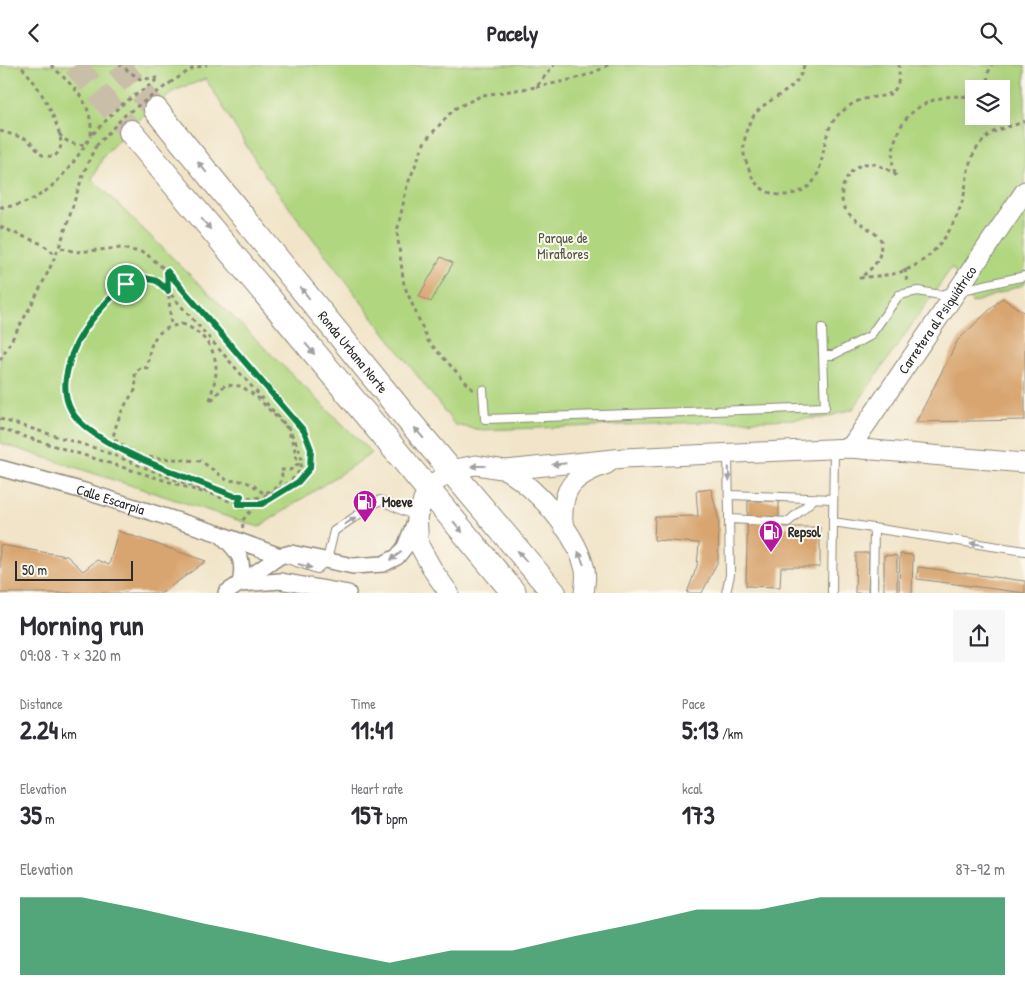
<!DOCTYPE html>
<meta charset="utf-8">
<style>
body{margin:0;font-family:"Patrick Hand",sans-serif;background:#f7f7f7;color:#2b2b33;height:100vh;display:flex;flex-direction:column;font-size:19px;white-space:nowrap}
*{box-sizing:border-box;margin:0}
p{font-size:16px;color:#7c7c81}
.icon{flex:none;width:28px;height:28px;fill:none;stroke:currentColor;stroke-width:2;stroke-linecap:round;stroke-linejoin:round}
.map{position:relative;height:528px;overflow:hidden}
.side{display:flex;flex-direction:column;background:#fff;flex:1}
.side>*{flex:none}
.fabs{position:absolute;left:965px;top:15px;display:grid;gap:10px}
.fabs a{display:grid;place-items:center;width:45px;height:45px;border-radius:0px;background:#fff;box-shadow:0 5px 20px #0002;font-size:25px}
.scale{position:absolute;left:15px;bottom:12px;width:118px;box-sizing:border-box;padding-left:5px;border:2px solid #2b2b2b;border-top:0;font-size:14px;line-height:18px;white-space:nowrap;color:#2b2b2b;-webkit-text-stroke:4px #fbf7ec;paint-order:stroke}
.pin{position:absolute;display:grid;place-items:center;width:42px;height:42px;color:#fff;margin:-21px;border:2px solid #fff;border-radius:50%;box-shadow:0 1px 5px #0007}
.round{display:grid;place-items:center;flex:none;width:52px;height:52px;border-radius:0px;background:#f7f7f7}
.overview{display:flex;align-items:center;justify-content:space-between;height:85px;padding:0 20px}
h1{font-size:28px;font-weight:800;line-height:38px}
.metrics{display:grid;grid-template-columns:repeat(3,1fr);gap:8px;height:85px;padding:5px 20px}
.metrics div{display:grid;align-content:center}
.metrics b{font-size:25px;font-weight:800}
.metrics small{font-size:14px;font-weight:400}
.metrics p{font-size:14px}
.chart{height:140px;padding:10px 20px}
.chart p{display:flex;justify-content:space-between}
.chart svg{width:100%;height:90px;margin-top:5px;fill:#0b8043;opacity:.7}
header{display:flex;justify-content:space-between;align-items:center;height:65px;padding:0 20px;background:#fff;font-size:22px;font-weight:800}
.map>svg:first-child{display:block}
.green{fill:#b1d680;stroke:#6e8056;fill-rule:evenodd}
.building{fill:#d8a56f}
.lines{fill:none;stroke-linecap:round;stroke-linejoin:round}
.primary-tunnel{stroke:#c9bfa9;stroke-width:24;stroke-dasharray:24 12;stroke-linecap:butt}
.service-casing{stroke:#8e887a;stroke-width:10}
.minor-casing{stroke:#8e887a;stroke-width:18}
.tertiary-casing{stroke:#8e887a;stroke-width:21}
.primary-casing{stroke:#8e887a;stroke-width:26}
.path{stroke:#8e887a;stroke-width:3;stroke-dasharray:4 4;stroke-linecap:butt}
.service{stroke:#fff;stroke-width:8}
.minor{stroke:#fff;stroke-width:15}
.tertiary{stroke:#fff;stroke-width:19}
.primary{stroke:#fff;stroke-width:24}
.path-bridge{stroke:#8e887a;stroke-width:3;stroke-dasharray:4 4;stroke-linecap:butt}
.oneway{fill:#a0a0a0}
.route-casing{stroke:#fff;stroke-width:10}
.route{stroke:#0b8043;stroke-width:6}
.labels{text-anchor:middle;stroke-width:4;stroke-linejoin:round;paint-order:stroke}
.park-label{font-size:14px;fill:#4c5640;stroke:#fbf7ec}
.street-label{font-size:14px;fill:#2b2b2b;stroke:#fbf7ec}
.poi-label{font-size:14px;font-weight:bold;fill:#2b2b2b;stroke:#fbf7ec;text-anchor:start}
</style>
<header><svg class="icon" aria-label="back" viewBox="0 0 24 24"><path d="M15 5l-7 7 7 7"/></svg>Pacely<svg class="icon" aria-label="search" viewBox="0 0 24 24"><circle cx="10" cy="10" r="6"/><path d="M15 15l6 6"/></svg></header>
<div class="map">
<svg width="1025" height="528" viewBox="0 0 1025 528">
<rect width="100%" height="100%" fill="#fbf7ec"/>
<filter id="ink" filterUnits="userSpaceOnUse"><feTurbulence type="fractalNoise" baseFrequency=".02" numOctaves="2"/><feDisplacementMap in="SourceGraphic" scale="10" xChannelSelector="R" yChannelSelector="G"/><feConvolveMatrix kernelMatrix="1 2 1 2 8 2 1 2 1" color-interpolation-filters="sRGB"/></filter>
<filter id="wash" filterUnits="userSpaceOnUse"><feTurbulence type="fractalNoise" baseFrequency=".0096" numOctaves="4" result="noise"/><feDisplacementMap in="SourceGraphic" scale="20" xChannelSelector="R" yChannelSelector="G"/><feGaussianBlur stdDeviation="1.12" result="paint"/><feColorMatrix in="noise" values="0 0 0 0 0 0 0 0 0 0 0 0 0 0 0 0 0 1.4 0 .05"/><feComposite in="paint" operator="in"/></filter>
<g filter="url(#wash)">
<rect width="100%" height="100%" fill="#f1e4c8"/>
<path class="green" d="M 0,0 L 1025,0 L 1025,219 L 972,238 L 952,202 L 853,344 L 823,353 L 481,365 L 455,360 L 263,108 L 206,14 L 176,25 L 138,55 L 104,90 L 92,114 L 372,388 L 259,462 L 0,378 ZM 974,24 L 1001,24 L 1001,51 L 974,51 Z"/>
<g id="blocks">
<path class="building" d="M 441,192 L 453,198 L 431,237 L 419,231 Z
M 1002,233 L 1025,248 L 1025,355 L 916,357 L 958,275 Z
M 711,424 L 719,456 L 718,496 L 702,528 L 687,528 L 697,501 L 699,478 L 654,475 L 655,452 L 698,451 L 696,426 Z
M 748,436 L 779,436 L 779,462 L 820,462 L 820,502 L 781,502 L 780,522 L 746,521 Z
M 118,466 L 206,496 L 162,528 L 0,528 L 0,480 L 67,491 L 83,506 L 97,495 L 109,500 Z
M 856,488 L 869,488 L 868,528 L 855,528 Z
M 900,489 L 913,490 L 912,528 L 899,528 Z
M 884,490 L 897,491 L 897,528 L 884,528 Z
M 918,502 L 1025,516 L 1025,528 L 917,514 Z"/>
</g>
</g>
<g filter="url(#ink)">
<use href="#blocks" fill-opacity="0" stroke="#8e887a" stroke-width="1"/>
<g class="lines">
<path class="primary-tunnel" d="M 75,0 L 131,67
M 118,0 L 156,45"/>
<defs>
<path id="service" d="M 823,290 L 833,290 L 870,271 L 899,230 L 918,226 L 940,230 L 1025,211
M 483,325 L 485,354 L 825,342 L 822,263
M 730,430 L 833,434
M 729,454 L 788,457 L 815,433
M 833,457 L 1025,486
M 281,492 L 317,504 L 327,495 L 334,466 L 380,435 L 417,452
M 726,528 L 730,510 L 728,389
M 832,528 L 834,385
M 873,528 L 874,463"/>
<g id="minor">
<path id="s1" d="M 0,403 L 84,426 L 220,469 L 280,491 L 291,488 L 353,501 L 383,499 L 397,492 L 405,482 L 416,454"/>
<path d="M 223,472 C 240,488 245,495 240,519 L 280,516 L 348,528"/>
<path d="M 226,528 L 280,491"/>
</g>
<g id="tertiary">
<path id="s2" d="M 850,383 L 1025,126"/>
<path d="M 506,405 C 537,424 574,465 584,501 C 587,509 585,519 584,528"/>
<path d="M 563,461 C 561,423 571,412 607,399"/>
<path d="M 449,528 L 434,507 L 419,480 L 417,452 L 427,425 L 450,405 L 476,400 L 506,405 L 624,393 L 850,383 L 1025,398"/>
</g>
<g id="primary">
<path id="s3" d="M 156,45 L 410,357 L 554,528"/>
<path d="M 131,67 L 514,528"/>
</g>
</defs>
<use href="#service" class="service-casing"/>
<use href="#minor" class="minor-casing"/>
<use href="#tertiary" class="tertiary-casing"/>
<use href="#primary" class="primary-casing"/>
<path class="path" d="M 51,0 C 74,23 93,36 91,71 L 120,41 L 159,13 L 140,14 L 120,0
M 804,0 C 796,37 752,28 745,73 C 743,83 743,90 747,99 C 750,105 752,115 757,119 C 763,126 775,131 785,130 C 836,125 812,76 839,49 C 844,45 851,39 858,36 C 881,27 901,40 899,0
M 170,18 L 193,3 L 207,0
M 536,22 C 560,17 587,13 608,0
M 987,24 L 988,8 L 992,0
M 974,33 C 939,25 900,43 894,81 C 892,92 891,101 897,111 C 888,104 877,97 865,99 C 848,103 838,123 843,139 C 850,157 870,160 881,175 C 881,196 876,200 860,213 C 872,211 885,211 897,208 C 932,199 956,163 964,130 C 969,105 966,92 987,72 C 996,62 1013,62 1025,56
M 0,66 L 27,74 L 42,90 L 54,92 C 58,88 61,84 61,78 C 59,56 36,14 19,0
M 59,69 C 67,78 75,81 86,79
M 0,142 C 44,142 70,104 91,71
M 0,162 L 42,179 L 55,189
M 905,204 L 907,218
M 167,206 L 171,261
M 137,211 L 157,216 L 168,226 L 289,364 C 294,375 304,388 301,401 C 298,416 268,432 254,433 C 247,433 240,431 234,431 C 192,414 113,390 82,361 C 62,343 63,316 71,293 C 82,261 110,230 137,211 Z
M 182,259 C 202,266 217,284 216,306 C 216,316 211,326 210,337 L 225,320 L 241,321 L 257,332 L 287,363 L 294,381 L 298,399 L 290,405 L 280,405 L 282,410 L 279,421 L 264,429 C 252,418 244,414 228,416 L 201,396 L 144,392 L 128,384 L 113,373 C 117,353 124,340 136,324 L 135,308 L 141,302 L 147,303 C 150,276 154,264 182,259 Z
M 0,295 C 21,259 43,221 59,182 C 72,148 79,113 96,81
M 473,325 L 428,276 L 404,220 L 397,167 L 407,121 L 425,76 L 454,44 L 483,30 L 536,22 L 554,0
M 0,354 L 98,384 L 237,439 L 262,439 L 298,417 L 310,403 L 311,384 L 304,366 L 167,206 L 145,188 L 121,183 L 76,187 L 58,182
M 0,364 L 205,428
M 243,463 L 242,456 L 257,439"/>
<use href="#service" class="service"/>
<use href="#minor" class="minor"/>
<use href="#tertiary" class="tertiary"/>
<use href="#primary" class="primary"/>
<path class="path-bridge" d="M 96,81 L 125,50 L 170,18"/>
</g>
<defs><path id="oneway-solid" d="M-6-.8H1V-3.2L6.5 0L1 3.2V.8H-6Z" transform="scale(1.25)"/></defs>
<g class="oneway">
<use href="#oneway-solid" transform="translate(202 102) rotate(-129)"/>
<use href="#oneway-solid" transform="translate(206 159) rotate(50)"/>
<use href="#oneway-solid" transform="translate(305 228) rotate(-129)"/>
<use href="#oneway-solid" transform="translate(310 284) rotate(50)"/>
<use href="#oneway-solid" transform="translate(419 368) rotate(-130)"/>
<use href="#oneway-solid" transform="translate(559 399) rotate(174)"/>
<use href="#oneway-solid" transform="translate(478 401) rotate(180)"/>
<use href="#oneway-solid" transform="translate(729 409) rotate(88)"/>
<use href="#oneway-solid" transform="translate(350 456) rotate(-34)"/>
<use href="#oneway-solid" transform="translate(458 462) rotate(50)"/>
<use href="#oneway-solid" transform="translate(977 479) rotate(-171)"/>
<use href="#oneway-solid" transform="translate(396 491) rotate(142)"/>
<use href="#oneway-solid" transform="translate(522 491) rotate(-130)"/>
<use href="#oneway-solid" transform="translate(581 493) rotate(-113)"/>
<use href="#oneway-solid" transform="translate(305 501) rotate(15)"/>
</g>
</g>
<g class="lines" filter="url(#ink)">
<defs>
<path id="route" d="M 167,206 L 304,366 L 311,384 L 310,403 L 298,417 L 262,439 L 238,439 L 241,431 L 234,431 C 193,414 90,382 71,345 C 61,326 66,308 72,289 C 83,260 111,229 137,211 L 157,216 L 168,226 Z"/>
</defs>
<use href="#route" class="route-casing"/>
<use href="#route" class="route"/>
</g>
<defs>
<symbol id="fuel-pin" viewBox="-11 -11 22 30"><path d="M0 17L-7.5 6A9.5 9.5 0 1 1 7.5 6Z" fill="#b5179e" stroke="#fbf7ec"/><path d="M-5.5-6h7V0h2V4h1.3V-2.5L3-4.5l.8-.8L6-3V5H2.5V1h-1V6h-7ZM-4.2-4.7v3.2H.2V-4.7Z" fill="#fff"/></symbol>
</defs>
<g fill-rule="evenodd">
<use href="#fuel-pin" x="351" y="423" width="28" height="38"/>
<use href="#fuel-pin" x="757" y="453" width="28" height="38"/>
</g>
<g class="labels">
<g class="park-label">
<text x="563" y="178">Parque de<tspan x="563" dy="16">Miraflores</tspan></text>
</g>
<g class="street-label">
<text dy="5" stroke="none"><textPath href="#s2" startOffset="155">Carretera al Psiquiátrico</textPath></text>
<text dy="5" stroke="none"><textPath href="#s3" startOffset="312">Ronda Urbana Norte</textPath></text>
<text dy="5" stroke="none"><textPath href="#s1" startOffset="115">Calle Escarpia</textPath></text>
</g>
<g class="poi-label">
<text x="382" y="442">Moeve</text>
<text x="788" y="472">Repsol</text>
</g>
</g>
</svg>
<div class="fabs">
<a><svg class="icon" aria-label="layers" viewBox="0 0 24 24"><path d="M12 4l9 5-9 5-9-5zM3 14l9 5 9-5"/></svg></a>
</div>
<div class="scale">50 m</div>
<div class="pin" style="left:126px;top:219px;background:#1e9e55"><svg class="icon" aria-label="arrive" viewBox="0 0 24 24"><path d="M6 21V4h12l-3 4 3 4H6"/></svg></div>
</div>
<section class="side">
<div class="overview"><div><h1>Morning run</h1><p>09:08 · 7 × 320 m</p></div><a class="round"><svg class="icon" aria-label="share" viewBox="0 0 24 24"><path d="M12 15V3M7 8l5-5 5 5M5 13v7h14v-7"/></svg></a></div>
<div class="metrics">
<div><p>Distance</p><b>2.24<small> km</small></b></div>
<div><p>Time</p><b>11:41</b></div>
<div><p>Pace</p><b>5:13<small> /km</small></b></div>
</div>
<div class="metrics">
<div><p>Elevation</p><b>35<small> m</small></b></div>
<div><p>Heart rate</p><b>157<small> bpm</small></b></div>
<div><p>kcal</p><b>173</b></div>
</div>
<div class="chart"><p><span>Elevation</span>87–92 m</p>
<svg viewBox="0 0 160 44" preserveAspectRatio="none"><path d="M0 44V6L10 6L20 12L30 19L40 25L50 32L60 38L70 32L80 32L90 25L100 19L110 12L120 12L130 6L140 6L150 6L160 6V44z"/></svg>
</div>
</section>
